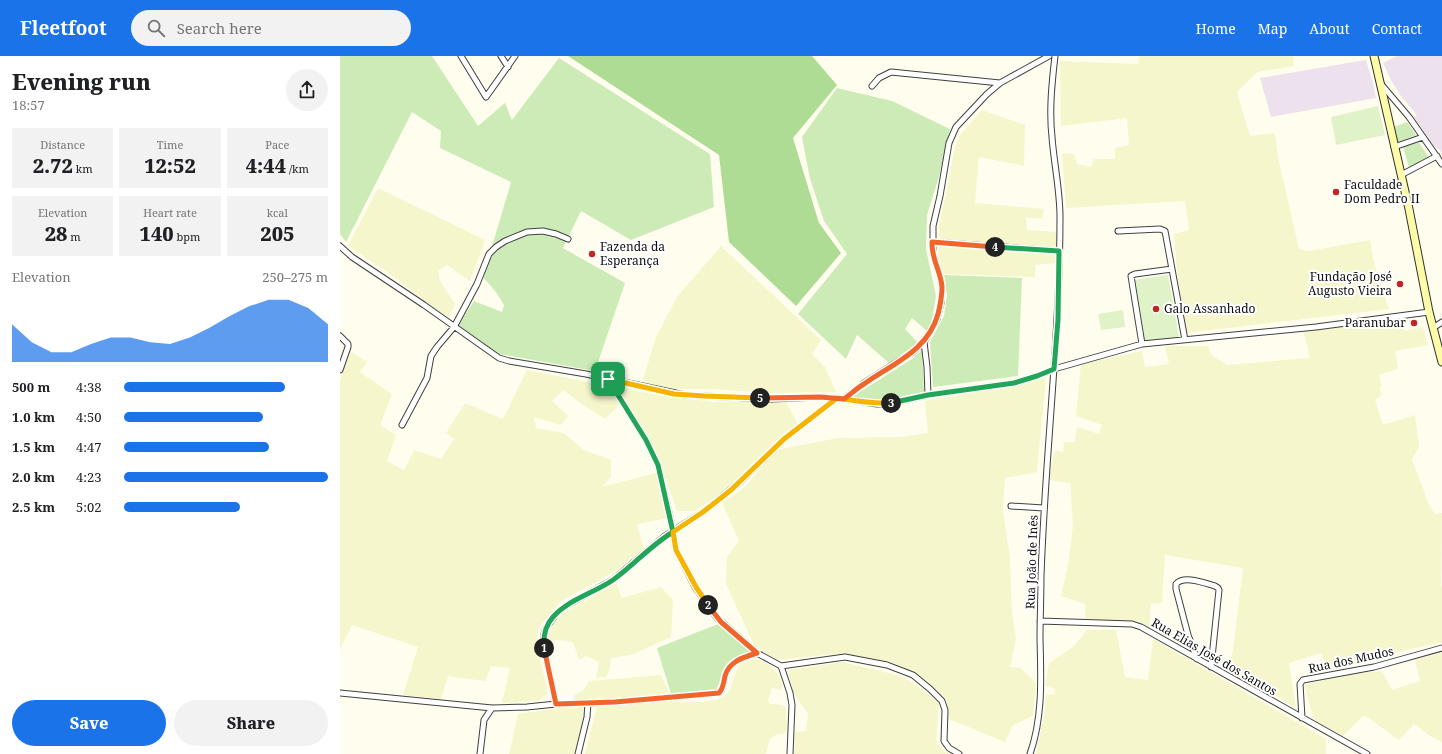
<!DOCTYPE html>
<meta charset="utf-8">
<style>
body{margin:0;font-family:"Noto Serif",serif;background:#f2f2f2;color:#202124;height:100vh;display:flex;flex-direction:column;font-size:15px;white-space:nowrap}
*{box-sizing:border-box;margin:0}
p{font-size:13px;color:#757577}
.icon{flex:none;width:22px;height:22px;fill:none;stroke:currentColor;stroke-width:2;stroke-linecap:round;stroke-linejoin:round}
.map{position:relative;flex:1;overflow:hidden}
.drawer{display:flex;flex-direction:column;background:#fff;width:340px}
.drawer>*{flex:none}
.pin{position:absolute;display:grid;place-items:center;width:34px;height:34px;color:#fff;margin:-17px;border-radius:8px;box-shadow:0 2px 6px #0006}
.km{position:absolute;width:20px;height:20px;margin:-10px;border-radius:50%;background:#222;color:#fff;font-size:11px;line-height:20px;text-align:center}
.round{display:grid;place-items:center;flex:none;width:42px;height:42px;border-radius:21px;background:#f2f2f2}
.head{display:flex;align-items:center;justify-content:space-between;height:68px;padding:0 12px}
h1{font-size:22px;font-weight:800;line-height:30px}
.figures{display:grid;grid-template-columns:repeat(3,1fr);gap:6px;height:68px;padding:4px 12px}
.figures div{display:grid;align-content:center;border-radius:0px;background:#f2f2f2;text-align:center}
.figures b{font-size:20px;font-weight:800}
.figures small{font-size:11px;font-weight:400}
.figures p{font-size:11px}
.chart{height:112px;padding:8px 12px}
.chart p{display:flex;justify-content:space-between}
.chart svg{width:100%;height:72px;margin-top:4px;fill:#1a73e8;opacity:.7}
.action{display:flex;gap:8px;margin-top:auto;padding:8px 12px}
.action a{flex:1;height:46px;border-radius:24px;background:#1a73e8;color:#fff;font-size:16px;font-weight:800;line-height:46px;text-align:center}
.action a+a{background:#f2f2f2;color:#202124}
ul{padding:0 12px;list-style:none;font-size:13px}
li{display:grid;grid-template-columns:64px 48px 1fr;align-items:center;height:30px}
li i{height:10px;border-radius:5px;background:#1a73e8}
header{display:flex;align-items:center;gap:24px;box-sizing:border-box;height:56px;padding:0 20px;background:#1a73e8;color:#fff}
header strong{font-size:19px}
nav{display:flex;gap:22px;margin-inline-start:auto;font-size:14px}
.search{width:280px;height:36px;background:#f2f2f2;display:flex;align-items:center;gap:10px;box-sizing:border-box;padding:0 14px;border-radius:22px;color:#757577;font-size:15px}
main{display:flex;flex:1;min-height:0}
.map>svg:first-child{display:block}
.industrial{fill:#ece1ed}
.farmland{fill:#f6f6cd}
.green{fill:#cdebb6}
.forest{fill:#afdc95}
.pitch{fill:#e0f2c8}
.lines{fill:none;stroke-linecap:round;stroke-linejoin:round}
.minor-casing{stroke:#404040;stroke-width:7}
.secondary-casing{stroke:#2f2f2f;stroke-width:9}
.minor{stroke:#fff;stroke-width:5}
.secondary{stroke:#fffca9;stroke-width:7}
.split-1-casing{stroke:#fff;stroke-width:8}
.split-2-casing{stroke:#fff;stroke-width:8}
.split-3-casing{stroke:#fff;stroke-width:8}
.split-4-casing{stroke:#fff;stroke-width:8}
.split-5-casing{stroke:#fff;stroke-width:8}
.split-6-casing{stroke:#fff;stroke-width:8}
.split-1{stroke:#22a559;stroke-width:5}
.split-2{stroke:#f0652b;stroke-width:5}
.split-3{stroke:#f5b400;stroke-width:5}
.split-4{stroke:#22a559;stroke-width:5}
.split-5{stroke:#f0652b;stroke-width:5}
.split-6{stroke:#f5b400;stroke-width:5}
.poi-dot{fill:#c32520;stroke:#fff;stroke-width:1.5}
.labels{text-anchor:middle;stroke-width:4;stroke-linejoin:round;paint-order:stroke}
.poi-label{font-size:12px;fill:#0d0d0d;stroke:#fff;text-anchor:start}
.street-label{font-size:12px;fill:#0d0d0d;stroke:#fff}
</style>
<header>
<strong>Fleetfoot</strong>
<div class="search"><svg class="icon" aria-label="search" viewBox="0 0 24 24"><circle cx="10" cy="10" r="6"/><path d="M15 15l6 6"/></svg>Search here</div>
<nav><a>Home</a><a>Map</a><a>About</a><a>Contact</a></nav>
</header>
<main>
<section class="drawer">
<div class="head"><div><h1>Evening run</h1><p>18:57</p></div><a class="round"><svg class="icon" aria-label="share" viewBox="0 0 24 24"><path d="M12 15V3M7 8l5-5 5 5M5 13v7h14v-7"/></svg></a></div>
<div class="figures">
<div><p>Distance</p><b>2.72<small> km</small></b></div>
<div><p>Time</p><b>12:52</b></div>
<div><p>Pace</p><b>4:44<small> /km</small></b></div>
</div>
<div class="figures">
<div><p>Elevation</p><b>28<small> m</small></b></div>
<div><p>Heart rate</p><b>140<small> bpm</small></b></div>
<div><p>kcal</p><b>205</b></div>
</div>
<div class="chart"><p><span>Elevation</span>250–275 m</p>
<svg viewBox="0 0 160 44" preserveAspectRatio="none"><path d="M0 44V21L10 32L20 38L30 38L40 33L50 29L60 29L70 32L80 33L90 29L100 23L110 16L120 10L130 6L140 6L150 11L160 21V44z"/></svg>
</div>
<ul>
<li><b>500 m</b>4:38<i style="width:79%"></i></li>
<li><b>1.0 km</b>4:50<i style="width:68%"></i></li>
<li><b>1.5 km</b>4:47<i style="width:71%"></i></li>
<li><b>2.0 km</b>4:23<i style="width:100%"></i></li>
<li><b>2.5 km</b>5:02<i style="width:57%"></i></li>
</ul>
<div class="action"><a>Save</a><a>Share</a></div>
</section>
<div class="map">
<svg width="1102" height="698" viewBox="0 0 1102 698">
<rect width="100%" height="100%" fill="#fffdee"/>
<path class="industrial" d="M 1057,0 L 1102,0 L 1102,98 L 1100,94 L 1093,89 L 1074,61 L 1077,59 L 1061,40 L 1052,26 L 1043,7 Z
M 1026,4 L 1033,27 L 1036,42 L 931,61 L 920,22 Z"/>
<path class="farmland" d="M 799,0 L 953,0 L 954,10 L 917,16 L 897,36 L 910,80 L 935,77 L 938,101 L 959,193 L 969,195 L 1030,184 L 1034,207 L 1049,253 L 846,277 L 837,215 L 834,178 L 849,174 L 845,145 L 726,152 L 722,97 L 734,98 L 737,108 L 751,111 L 754,103 L 775,103 L 775,92 L 789,89 L 787,62 L 721,70 L 720,5 L 798,8 Z
M 642,54 L 685,69 L 684,110 L 639,101 L 635,147 L 704,153 L 702,162 L 686,162 L 687,174 L 717,176 L 716,207 L 695,209 L 695,221 L 603,218 L 598,199 L 599,168 L 605,143 L 614,95 L 620,79 Z
M 38,132 L 145,184 L 130,225 L 107,209 L 98,215 L 100,225 L 115,248 L 108,262 L 47,216 L 8,190 Z
M 381,190 L 481,284 L 472,298 L 485,311 L 496,336 L 430,337 L 370,333 L 338,333 L 302,327 L 316,281 L 337,241 Z
M 1062,264 L 1065,275 L 1083,271 L 1088,289 L 1055,295 L 1058,313 L 1039,319 L 1042,329 L 1040,331 L 1041,340 L 1035,344 L 1043,369 L 1075,359 L 1079,391 L 1072,403 L 1089,449 L 1095,458 L 1102,457 L 1101,529 L 1102,532 L 1102,586 L 988,612 L 981,597 L 949,607 L 956,652 L 929,636 L 888,615 L 893,593 L 903,512 L 825,499 L 822,547 L 811,548 L 809,572 L 745,562 L 745,548 L 721,540 L 728,509 L 733,469 L 730,427 L 708,424 L 715,394 L 723,396 L 724,386 L 735,386 L 737,371 L 759,378 L 762,369 L 736,360 L 741,308 L 802,295 L 805,311 L 829,308 L 825,290 L 868,290 L 872,300 L 887,309 L 970,302 L 963,274 Z
M 11,296 L 27,306 L 20,316 L 52,338 L 40,369 L 56,379 L 47,405 L 64,414 L 74,394 L 101,403 L 114,383 L 106,377 L 125,347 L 163,363 L 187,314 L 267,330 L 280,348 L 265,363 L 239,346 L 223,334 L 212,345 L 228,360 L 221,369 L 194,361 L 196,372 L 224,377 L 244,394 L 271,404 L 271,421 L 262,431 L 316,417 L 327,462 L 297,468 L 304,493 L 269,519 L 221,545 L 198,573 L 198,594 L 208,637 L 198,645 L 162,647 L 170,612 L 151,610 L 145,625 L 108,620 L 101,643 L 63,639 L 78,591 L 12,569 L 0,593 L 0,324 Z
M 706,322 L 697,416 L 665,422 L 663,455 L 670,501 L 672,557 L 676,583 L 670,611 L 681,612 L 696,627 L 693,660 L 673,669 L 665,686 L 609,663 L 607,644 L 586,625 L 553,606 L 495,598 L 437,604 L 414,589 L 386,528 L 387,501 L 399,485 L 382,447 L 405,431 L 436,394 L 498,382 L 559,381 L 588,377 L 585,345 Z
M 283,332 L 307,337 L 373,346 L 445,344 L 458,368 L 448,374 L 420,400 L 390,431 L 355,455 L 337,455 L 318,400 L 283,340 Z
M 276,527 L 282,542 L 321,531 L 333,544 L 331,581 L 291,599 L 271,602 L 270,612 L 266,621 L 256,622 L 259,606 L 246,600 L 239,604 L 233,586 L 217,584 L 207,588 L 208,575 L 222,558 Z
M 747,574 L 776,574 L 785,621 L 808,624 L 813,583 L 986,683 L 986,698 L 696,698 L 705,656 L 706,639 L 714,638 L 715,633 L 705,630 L 709,607 L 734,590 Z
M 1102,597 L 1102,686 L 1090,680 L 1074,668 L 1059,684 L 1024,659 L 1003,680 L 974,664 L 964,629 L 1016,617 L 1042,615 L 1052,634 L 1080,625 L 1075,604 Z
M 411,604 L 419,604 L 431,610 L 440,621 L 442,629 L 441,634 L 432,632 L 428,644 L 430,648 L 443,649 L 446,652 L 447,672 L 445,677 L 437,678 L 430,683 L 426,698 L 245,698 L 257,650 L 314,645 L 363,646 L 376,644 L 385,640 L 390,634 L 395,618 L 399,610 L 402,607 Z
M 503,606 L 561,620 L 584,634 L 599,648 L 596,685 L 604,695 L 609,698 L 454,698 L 455,676 L 466,675 L 468,658 L 453,636 L 448,614 Z
M 321,619 L 330,639 L 235,645 L 233,640 L 244,634 L 249,625 Z
M 244,650 L 242,669 L 235,698 L 169,698 L 178,658 L 219,652 Z"/>
<path class="green" d="M 0,0 L 92,0 L 138,70 L 165,47 L 172,64 L 219,2 L 370,98 L 374,151 L 291,184 L 241,155 L 223,192 L 285,227 L 255,315 L 159,298 L 117,270 L 134,245 L 162,256 L 164,249 L 156,236 L 143,221 L 171,126 L 100,92 L 101,75 L 72,56 L 6,186 L 0,178 Z
M 497,32 L 552,45 L 610,73 L 599,121 L 587,159 L 586,193 L 596,240 L 592,264 L 587,275 L 572,262 L 565,273 L 578,287 L 549,307 L 517,279 L 506,303 L 458,258 L 507,198 L 484,165 L 470,123 L 462,81 Z
M 1067,66 L 1076,79 L 1058,86 L 1054,71 Z
M 1078,85 L 1089,102 L 1069,112 L 1063,90 Z
M 604,219 L 682,222 L 678,320 L 593,331 L 590,286 L 604,260 L 607,239 Z
M 582,294 L 584,336 L 547,344 L 526,343 L 512,341 L 572,303 Z
M 378,568 L 411,596 L 391,605 L 385,612 L 376,635 L 331,638 L 317,592 Z"/>
<path class="forest" d="M 228,0 L 472,0 L 497,29 L 453,82 L 479,167 L 501,197 L 456,250 L 389,186 L 379,99 Z"/>
<path class="pitch" d="M 1038,50 L 1045,79 L 996,89 L 991,61 Z
M 828,219 L 839,281 L 803,287 L 793,224 Z
M 783,254 L 785,271 L 761,274 L 758,258 Z"/>
<g class="lines">
<defs>
<path id="minor" d="M 121,0 L 146,41 L 175,0
M 161,0 L 168,11
M 1041,28 L 1069,61 L 1102,108
M 532,30 L 539,22 L 551,16 L 660,27
M 1054,91 L 1083,81
M 1061,119 L 1097,100
M 778,175 L 820,173 L 825,175 L 845,284
M 592,186 L 719,195
M 0,190 L 12,201 L 84,249 L 159,302 L 169,305 L 246,318 L 345,339 L 431,343 L 480,341 L 497,342 L 537,348 L 553,347 L 588,339 L 674,327 L 697,320 L 714,313 L 802,288 L 976,271 L 1089,256
M 1093,272 L 1102,266
M 0,280 L 8,288 L 8,291 L 0,314
M 584,286 L 587,311 L 588,339
M 802,288 L 791,220 L 795,218 L 832,213
M 268,323 L 306,384 L 318,409 L 330,461 L 336,494 L 355,531 L 377,562 L 417,597 L 441,610 L 505,601 L 547,609 L 573,619 L 590,633 L 602,645 L 605,654 L 604,685 L 609,692 L 619,698
M 504,343 L 524,327 L 573,296 L 584,286 L 597,263 L 601,247 L 602,231 L 600,220 L 593,198 L 593,170 L 600,140 L 609,87 L 616,71 L 647,38 L 660,27 L 709,0
M 62,369 L 87,322 L 91,300 L 97,291 L 114,271 L 121,258 L 137,228 L 149,198 L 156,191 L 165,185 L 187,176 L 203,175 L 216,178 L 228,183
M 671,450 L 704,452
M 700,565 L 792,568 L 801,571 L 1027,698
M 857,603 L 848,579 L 836,533 L 836,528 C 844,519 864,527 875,530 L 878,532 L 879,534 L 871,611
M 441,610 L 450,637 L 452,649 L 450,698
M 0,637 L 152,652 L 187,651 L 216,648 L 204,592 L 204,578 L 206,572 L 217,557 L 226,550 L 274,523 L 325,480 L 363,456 L 400,426 L 444,383 L 497,342
M 216,648 L 275,646 L 379,637 C 383,633 384,626 385,620 C 389,605 404,601 417,597
M 962,662 L 960,628 L 963,624 L 1034,611 L 1102,592
M 140,698 L 144,664 L 152,652
M 238,698 L 247,661 L 248,647
M 690,698 C 703,661 701,622 700,583 C 700,562 701,541 701,520 C 705,400 720,281 720,161 C 720,134 714,108 712,81 C 709,54 712,26 715,0"/>
<path id="secondary" d="M 1034,0 L 1069,153 L 1089,256 L 1102,306"/>
</defs>
<use href="#minor" class="minor-casing"/>
<use href="#secondary" class="secondary-casing"/>
<use href="#minor" class="minor"/>
<use href="#secondary" class="secondary"/>
</g>
<g class="lines">
<defs>
<path id="split-1" d="M 204,592 C 203,580 205,570 213,561 C 229,543 254,537 273,524 C 294,509 311,489 333,476 L 318,409 L 306,384 L 268,323"/>
<path id="split-2" d="M 204,592 L 216,648 L 275,646 L 379,637 C 383,633 384,626 385,620 C 389,605 404,601 417,597 L 381,566 L 368,549"/>
<path id="split-3" d="M 368,549 L 356,531 L 336,494 L 333,476 L 363,456 L 391,434 L 444,383 L 497,342 C 515,345 532,348 551,347"/>
<path id="split-4" d="M 551,347 L 588,339 L 674,327 L 697,320 L 714,313 L 718,264 L 719,195 L 655,191"/>
<path id="split-5" d="M 420,342 L 480,341 L 504,343 C 511,338 517,332 524,328 C 552,308 588,295 598,258 C 600,250 602,240 602,231 C 601,215 591,203 592,186 L 655,191"/>
<path id="split-6" d="M 268,323 L 334,338 L 364,340 L 420,342"/>
</defs>
<use href="#split-1" class="split-1-casing"/>
<use href="#split-2" class="split-2-casing"/>
<use href="#split-3" class="split-3-casing"/>
<use href="#split-4" class="split-4-casing"/>
<use href="#split-5" class="split-5-casing"/>
<use href="#split-6" class="split-6-casing"/>
<use href="#split-1" class="split-1"/>
<use href="#split-2" class="split-2"/>
<use href="#split-3" class="split-3"/>
<use href="#split-4" class="split-4"/>
<use href="#split-5" class="split-5"/>
<use href="#split-6" class="split-6"/>
</g>
<g class="poi-dot">
<circle cx="996" cy="136" r="4"/>
<circle cx="252" cy="198" r="4"/>
<circle cx="1060" cy="228" r="4"/>
<circle cx="816" cy="253" r="4"/>
<circle cx="1074" cy="267" r="4"/>
</g>
<g class="labels">
<g class="poi-label">
<text x="1004" y="133">Faculdade<tspan x="1004" dy="14">Dom Pedro II</tspan></text>
<text x="260" y="195">Fazenda da<tspan x="260" dy="14">Esperança</tspan></text>
<text x="1052" y="225" text-anchor="end">Fundação José<tspan x="1052" dy="14">Augusto Vieira</tspan></text>
<text x="824" y="257">Galo Assanhado</text>
<text x="1066" y="271" text-anchor="end">Paranubar</text>
</g>
<g class="street-label">
<text transform="translate(692 506) rotate(-88)" y="4">Rua João de Inês</text>
<text transform="translate(874 601) rotate(30)" y="4">Rua Elias José dos Santos</text>
<text transform="translate(1011 604) rotate(-12)" y="4">Rua dos Mudos</text>
</g>
</g>
</svg>
<div class="pin" style="left:268px;top:323px;background:#1e9e55"><svg class="icon" aria-label="arrive" viewBox="0 0 24 24"><path d="M6 21V4h12l-3 4 3 4H6"/></svg></div>
<b class="km" style="left:204px;top:592px">1</b>
<b class="km" style="left:368px;top:549px">2</b>
<b class="km" style="left:551px;top:347px">3</b>
<b class="km" style="left:655px;top:191px">4</b>
<b class="km" style="left:420px;top:342px">5</b>
</div>
</main>
